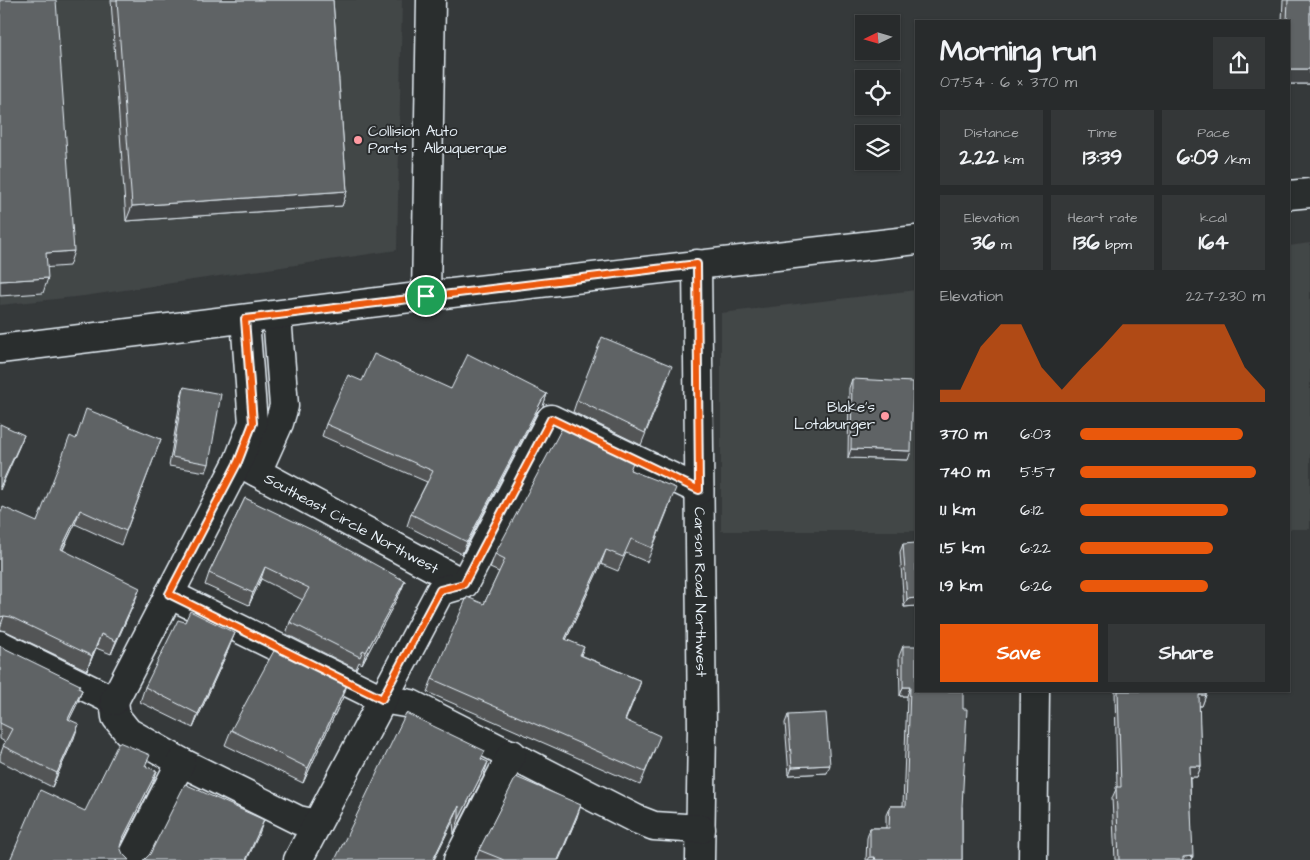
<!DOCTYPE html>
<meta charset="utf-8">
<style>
body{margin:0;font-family:"Architects Daughter",sans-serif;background:#343738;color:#f1f3f6;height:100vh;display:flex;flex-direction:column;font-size:19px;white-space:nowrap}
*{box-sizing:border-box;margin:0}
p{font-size:16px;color:#a5a7a9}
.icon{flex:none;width:28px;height:28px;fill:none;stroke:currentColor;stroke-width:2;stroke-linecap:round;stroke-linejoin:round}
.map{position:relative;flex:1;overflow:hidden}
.side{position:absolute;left:915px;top:20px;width:375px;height:672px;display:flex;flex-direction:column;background:#282b2c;border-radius:0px;box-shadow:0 1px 4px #0004,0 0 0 1px #444748}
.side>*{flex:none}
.needle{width:32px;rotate:265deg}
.fabs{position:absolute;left:855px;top:15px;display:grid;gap:10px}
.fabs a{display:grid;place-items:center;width:45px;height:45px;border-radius:0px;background:#282b2c;box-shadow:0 1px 4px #0004,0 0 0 1px #444748;font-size:25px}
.pin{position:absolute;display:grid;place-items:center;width:42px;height:42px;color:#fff;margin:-21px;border:2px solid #fff;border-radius:50%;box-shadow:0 1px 5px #0007}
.round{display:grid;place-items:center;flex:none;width:52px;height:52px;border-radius:0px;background:#343738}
.summary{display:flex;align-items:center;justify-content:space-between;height:85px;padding:0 25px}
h1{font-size:28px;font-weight:700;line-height:38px}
.stats{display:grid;grid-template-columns:repeat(3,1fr);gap:8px;height:85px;padding:5px 25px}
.stats div{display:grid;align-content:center;border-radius:0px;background:#343738;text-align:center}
.stats b{font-size:21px;font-weight:700}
.stats small{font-size:14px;font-weight:400}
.stats p{font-size:14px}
.chart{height:140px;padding:10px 25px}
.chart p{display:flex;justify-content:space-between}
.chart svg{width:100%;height:90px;margin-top:5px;fill:#ea580c;opacity:.7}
.action{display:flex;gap:10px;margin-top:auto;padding:10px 25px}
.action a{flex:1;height:58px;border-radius:0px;background:#ea580c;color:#fff;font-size:20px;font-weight:700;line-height:58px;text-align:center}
.action a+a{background:#343738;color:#f1f3f6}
ul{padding:0 25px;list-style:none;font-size:16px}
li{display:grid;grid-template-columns:80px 60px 1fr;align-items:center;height:38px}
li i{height:12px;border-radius:6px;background:#ea580c}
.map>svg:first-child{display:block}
.built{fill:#424647}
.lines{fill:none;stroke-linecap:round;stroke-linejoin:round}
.street-casing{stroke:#e8f1f8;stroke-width:31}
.secondary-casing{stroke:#e8f1f8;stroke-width:31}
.primary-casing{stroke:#e8f1f8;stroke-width:31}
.street{stroke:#2a2d2e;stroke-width:28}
.secondary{stroke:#2a2d2e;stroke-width:28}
.primary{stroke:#2a2d2e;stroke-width:28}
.wall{fill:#525557;stroke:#e8f1f8}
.shaded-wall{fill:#424547;stroke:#e8f1f8}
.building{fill:#5f6365;stroke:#e8f1f8}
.route-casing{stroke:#fff;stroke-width:10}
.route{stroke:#ea580c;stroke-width:6}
.poi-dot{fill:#ff9aa2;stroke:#2a2d2e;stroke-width:2}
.labels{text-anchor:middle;stroke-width:4;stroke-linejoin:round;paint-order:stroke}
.poi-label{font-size:15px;fill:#e8f1f8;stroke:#2a2d2e;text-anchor:start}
.street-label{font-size:15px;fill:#e8f1f8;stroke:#2a2d2e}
</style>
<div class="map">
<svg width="1310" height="860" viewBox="0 0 1310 860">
<rect width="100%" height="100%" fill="#35393a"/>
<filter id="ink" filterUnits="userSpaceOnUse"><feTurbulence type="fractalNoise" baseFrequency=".02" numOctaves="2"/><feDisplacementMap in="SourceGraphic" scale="10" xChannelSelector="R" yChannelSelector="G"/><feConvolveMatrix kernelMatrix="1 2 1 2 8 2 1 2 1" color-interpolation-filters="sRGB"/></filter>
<g filter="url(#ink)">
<path class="built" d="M 0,0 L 402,0 L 397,250 L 84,296 L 0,305 Z
M 1310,243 L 1310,529 L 1289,529 L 1289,246 Z
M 916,290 L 916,531 L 721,531 L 721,313 Z"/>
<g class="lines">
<defs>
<g id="street">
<path id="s1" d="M 697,264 L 702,728 L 700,860"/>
<path id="s2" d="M 238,462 L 464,584"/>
<path d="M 257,472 L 279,423 L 284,406 L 277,316"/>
<path d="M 169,594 L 382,699 L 411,704 L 636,819 L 654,826 L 701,829"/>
<path d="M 0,645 L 114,701 L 116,717 L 128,732 L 181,762 L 298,820 L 316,824"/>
<path d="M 114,701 L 238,462 L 253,423 L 245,319"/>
<path d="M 131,860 L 181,762"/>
<path d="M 298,860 L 440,591 L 464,584 L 551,419 L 699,490"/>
<path d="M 458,860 L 512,754"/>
<path d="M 1033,860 L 1035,691"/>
</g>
<path id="secondary" d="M 426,296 L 431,0"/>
<path id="primary" d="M 1289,195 L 1310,193
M 0,349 L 426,296 L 916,240"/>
</defs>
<use href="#street" class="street-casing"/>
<use href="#secondary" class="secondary-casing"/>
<use href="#primary" class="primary-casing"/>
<use href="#street" class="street"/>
<use href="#secondary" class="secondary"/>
<use href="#primary" class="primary"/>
</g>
<path class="wall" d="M 111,0 L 333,0 L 347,191 L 342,206 L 126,221 Z
M 1283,0 L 1310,0 L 1310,84 L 1289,84 L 1289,21 L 1282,21 Z
M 668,378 L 641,445 L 573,412 L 577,400 Z
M 852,379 L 908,460 L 848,458 L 849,388 Z
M 362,381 L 451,389 L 547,394 L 543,406 L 537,412 L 462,554 L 407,526 L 411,514 L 427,482 L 322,436 L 326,424 Z
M 184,387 L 209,464 L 206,472 L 169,466 L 181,396 Z
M 76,439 L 161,439 L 121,545 L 75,524 L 63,550 L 135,601 L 111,654 L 96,648 L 87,670 L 6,631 L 0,630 L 0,515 L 37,522 Z
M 631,470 L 671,502 L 647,562 L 626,553 L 618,571 L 601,564 L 566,640 L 584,647 L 581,655 L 641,681 L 625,720 L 655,749 L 640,785 L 427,692 L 432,679 L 484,604 L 499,572 L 490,568 L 495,554 Z
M 245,498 L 405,581 L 400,593 L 362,664 L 359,662 L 356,669 L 286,634 L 290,622 L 303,600 L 261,579 L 249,605 L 205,585 L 209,573 Z
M 903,544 L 916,606 L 904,607 L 900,552 Z
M 185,622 L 229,648 L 193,728 L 140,702 L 145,687 Z
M 0,646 L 82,690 L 77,704 L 69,720 L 74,738 L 52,787 L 0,761 L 0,755 L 5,742 L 0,739 Z
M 903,646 L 962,807 L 962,860 L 866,860 L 867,838 L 870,828 L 886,828 L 886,815 L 890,806 L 903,806 L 907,696 L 900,696 L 899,656 Z
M 1115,691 L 1206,691 L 1206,695 L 1202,706 L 1199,706 L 1201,766 L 1197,777 L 1190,777 L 1192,860 L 1115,860 L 1112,798 L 1117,787 Z
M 343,697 L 303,783 L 225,745 L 231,730 Z
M 788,715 L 827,773 L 789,775 L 785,723 Z
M 482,759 L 483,777 L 454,834 L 453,821 L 335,860 Z
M 577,817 L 559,860 L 475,860 L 479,850 Z"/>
<path class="shaded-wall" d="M 1289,69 L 1310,69 L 1310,84 L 1289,84 Z
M 347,191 L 342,206 L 126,221 L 132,206 Z
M 74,251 L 69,266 L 41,268 L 46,253 Z
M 48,278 L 43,293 L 0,296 L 0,281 Z
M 547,394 L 543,406 L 537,412 L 462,554 L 467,542 L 542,400 Z
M 24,435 L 19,447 L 0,490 L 0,487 Z
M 851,449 L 911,451 L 908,460 L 848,458 Z
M 80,510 L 75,524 L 56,563 L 61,549 Z
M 606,550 L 601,564 L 560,653 L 565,639 Z
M 265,567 L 261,579 L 249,605 L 253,593 Z
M 405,581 L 400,593 L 362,664 L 366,652 Z
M 140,588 L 135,601 L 111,654 L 116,641 Z
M 916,598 L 916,606 L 904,607 L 907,599 Z
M 4,616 L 0,628 L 0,617 Z
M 235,633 L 229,648 L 193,728 L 198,714 Z
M 101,634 L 96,648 L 87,670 L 92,656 Z
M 641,681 L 636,695 L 620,734 L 625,720 Z
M 348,682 L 343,697 L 303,783 L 308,768 Z
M 903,687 L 910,687 L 907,696 L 900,696 Z
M 82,690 L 77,704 L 63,733 L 68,719 Z
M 1199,695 L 1206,695 L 1202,706 L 1195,705 Z
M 79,724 L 74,738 L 52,787 L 57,773 Z
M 488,762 L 483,777 L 454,834 L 459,819 Z
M 830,765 L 827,773 L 789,775 L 792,767 Z
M 1189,766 L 1201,766 L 1197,777 L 1185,777 Z
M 157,771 L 152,785 L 117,853 L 122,840 Z
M 581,805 L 577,817 L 558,860 Z
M 459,806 L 453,821 L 434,860 L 433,860 Z
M 264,820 L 259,834 L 247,860 L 246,860 Z
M 1193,856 L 1192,860 L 1181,860 L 1183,857 Z
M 870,857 L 875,857 L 874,860 L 868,860 Z"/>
<path class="building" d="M 0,0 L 56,0 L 74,251 L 46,253 L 48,278 L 0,281 Z
M 117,0 L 333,0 L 347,191 L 132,206 Z
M 1288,0 L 1310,0 L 1310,69 L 1289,69 L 1289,21 L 1287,21 Z
M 602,337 L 672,366 L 645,433 L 577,400 Z
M 374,354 L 451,389 L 468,354 L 547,394 L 542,400 L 467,542 L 411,514 L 433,471 L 326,424 L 348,375 L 362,381 Z
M 852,379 L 913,382 L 911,451 L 851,449 Z
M 184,387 L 221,394 L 209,464 L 172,457 Z
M 86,409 L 161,439 L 126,531 L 80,510 L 61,549 L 140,588 L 116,641 L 101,634 L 92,656 L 11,617 L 4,616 L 0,617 L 0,515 L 3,507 L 37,522 L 70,436 L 76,439 Z
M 0,424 L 24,435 L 0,487 Z
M 563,426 L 634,460 L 630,470 L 676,488 L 652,548 L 631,539 L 623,557 L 606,550 L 565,639 L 584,647 L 580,655 L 641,681 L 625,720 L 660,736 L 645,772 L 432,679 L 467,597 L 484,604 L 505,559 L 495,554 Z
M 245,498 L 314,531 L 405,581 L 366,652 L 363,650 L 360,657 L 290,622 L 309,588 L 265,567 L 253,593 L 209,573 Z
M 916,543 L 916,598 L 907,599 L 903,544 Z
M 190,611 L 235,633 L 198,714 L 145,687 L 178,620 L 185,622 Z
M 0,646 L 80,685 L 78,688 L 82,690 L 68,719 L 79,724 L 57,773 L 3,746 L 12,729 L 0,723 Z
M 903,646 L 916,646 L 916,691 L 963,691 L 963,709 L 967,709 L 962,807 L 962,860 L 876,860 L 875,857 L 870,857 L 870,828 L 889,828 L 890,806 L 906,806 L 910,687 L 903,687 Z
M 276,647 L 348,682 L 308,768 L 231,730 Z
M 1118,691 L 1206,691 L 1206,695 L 1199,695 L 1201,766 L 1189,766 L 1193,856 L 1183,857 L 1183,860 L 1119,860 L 1116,787 L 1121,787 Z
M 406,713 L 485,751 L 481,759 L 488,762 L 459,819 L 459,806 L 433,860 L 335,860 Z
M 826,713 L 830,765 L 792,767 L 788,715 Z
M 119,742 L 150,755 L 145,766 L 157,771 L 122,840 L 120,847 L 123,854 L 129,860 L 10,860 L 40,790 L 85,811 Z
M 516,777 L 581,805 L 558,860 L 504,860 L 479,850 Z
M 185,784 L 264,820 L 246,860 L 143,860 L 144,860 L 150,854 Z"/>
</g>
<g class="lines" filter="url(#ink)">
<defs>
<path id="route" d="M 697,264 L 699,490 L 551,419 L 464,584 L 440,590 L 382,699 L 169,594 L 238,462 L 253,423 L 245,319 Z"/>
</defs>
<use href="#route" class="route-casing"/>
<use href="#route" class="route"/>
</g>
<g class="poi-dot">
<circle cx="358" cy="140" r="5"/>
<circle cx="885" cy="416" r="5"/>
</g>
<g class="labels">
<g class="poi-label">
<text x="368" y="136">Collision Auto<tspan x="368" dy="17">Parts - Albuquerque</tspan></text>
<text x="875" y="412" text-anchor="end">Blake's<tspan x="875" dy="17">Lotaburger</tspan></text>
</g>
<g class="street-label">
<text dy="5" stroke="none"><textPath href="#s2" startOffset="129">Southeast Circle Northwest</textPath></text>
<text dy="5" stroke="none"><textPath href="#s1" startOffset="328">Carson Road Northwest</textPath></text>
</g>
</g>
</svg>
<div class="fabs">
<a><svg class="needle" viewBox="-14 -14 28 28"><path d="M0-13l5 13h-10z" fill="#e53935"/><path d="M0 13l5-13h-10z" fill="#a5a7a9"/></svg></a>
<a><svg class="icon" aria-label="locate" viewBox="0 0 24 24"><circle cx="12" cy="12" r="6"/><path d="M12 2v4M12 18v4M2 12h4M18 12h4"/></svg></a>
<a><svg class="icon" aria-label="layers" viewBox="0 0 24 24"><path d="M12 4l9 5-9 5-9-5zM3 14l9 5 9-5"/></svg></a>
</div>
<div class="pin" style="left:426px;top:296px;background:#1e9e55"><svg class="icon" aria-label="arrive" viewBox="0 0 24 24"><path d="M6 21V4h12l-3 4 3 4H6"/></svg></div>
<section class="side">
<div class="summary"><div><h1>Morning run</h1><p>07:54 · 6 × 370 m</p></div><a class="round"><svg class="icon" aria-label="share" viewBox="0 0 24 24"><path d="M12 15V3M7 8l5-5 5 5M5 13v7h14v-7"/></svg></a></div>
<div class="stats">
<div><p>Distance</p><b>2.22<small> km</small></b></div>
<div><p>Time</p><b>13:39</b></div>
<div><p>Pace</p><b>6:09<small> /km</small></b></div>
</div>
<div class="stats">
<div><p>Elevation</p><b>36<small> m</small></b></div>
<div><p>Heart rate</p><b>136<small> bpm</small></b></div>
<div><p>kcal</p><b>164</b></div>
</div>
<div class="chart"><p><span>Elevation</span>227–230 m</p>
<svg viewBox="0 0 160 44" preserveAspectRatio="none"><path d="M0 44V38L10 38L20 17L30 6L40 6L50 27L60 38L70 27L80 17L90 6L100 6L110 6L120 6L130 6L140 6L150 27L160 38V44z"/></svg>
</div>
<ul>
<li><b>370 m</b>6:03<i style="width:88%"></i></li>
<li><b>740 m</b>5:57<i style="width:95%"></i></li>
<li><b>1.1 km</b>6:12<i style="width:80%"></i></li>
<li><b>1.5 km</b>6:22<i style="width:72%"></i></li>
<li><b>1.9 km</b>6:26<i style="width:69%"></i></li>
</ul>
<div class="action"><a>Save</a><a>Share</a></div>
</section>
</div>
